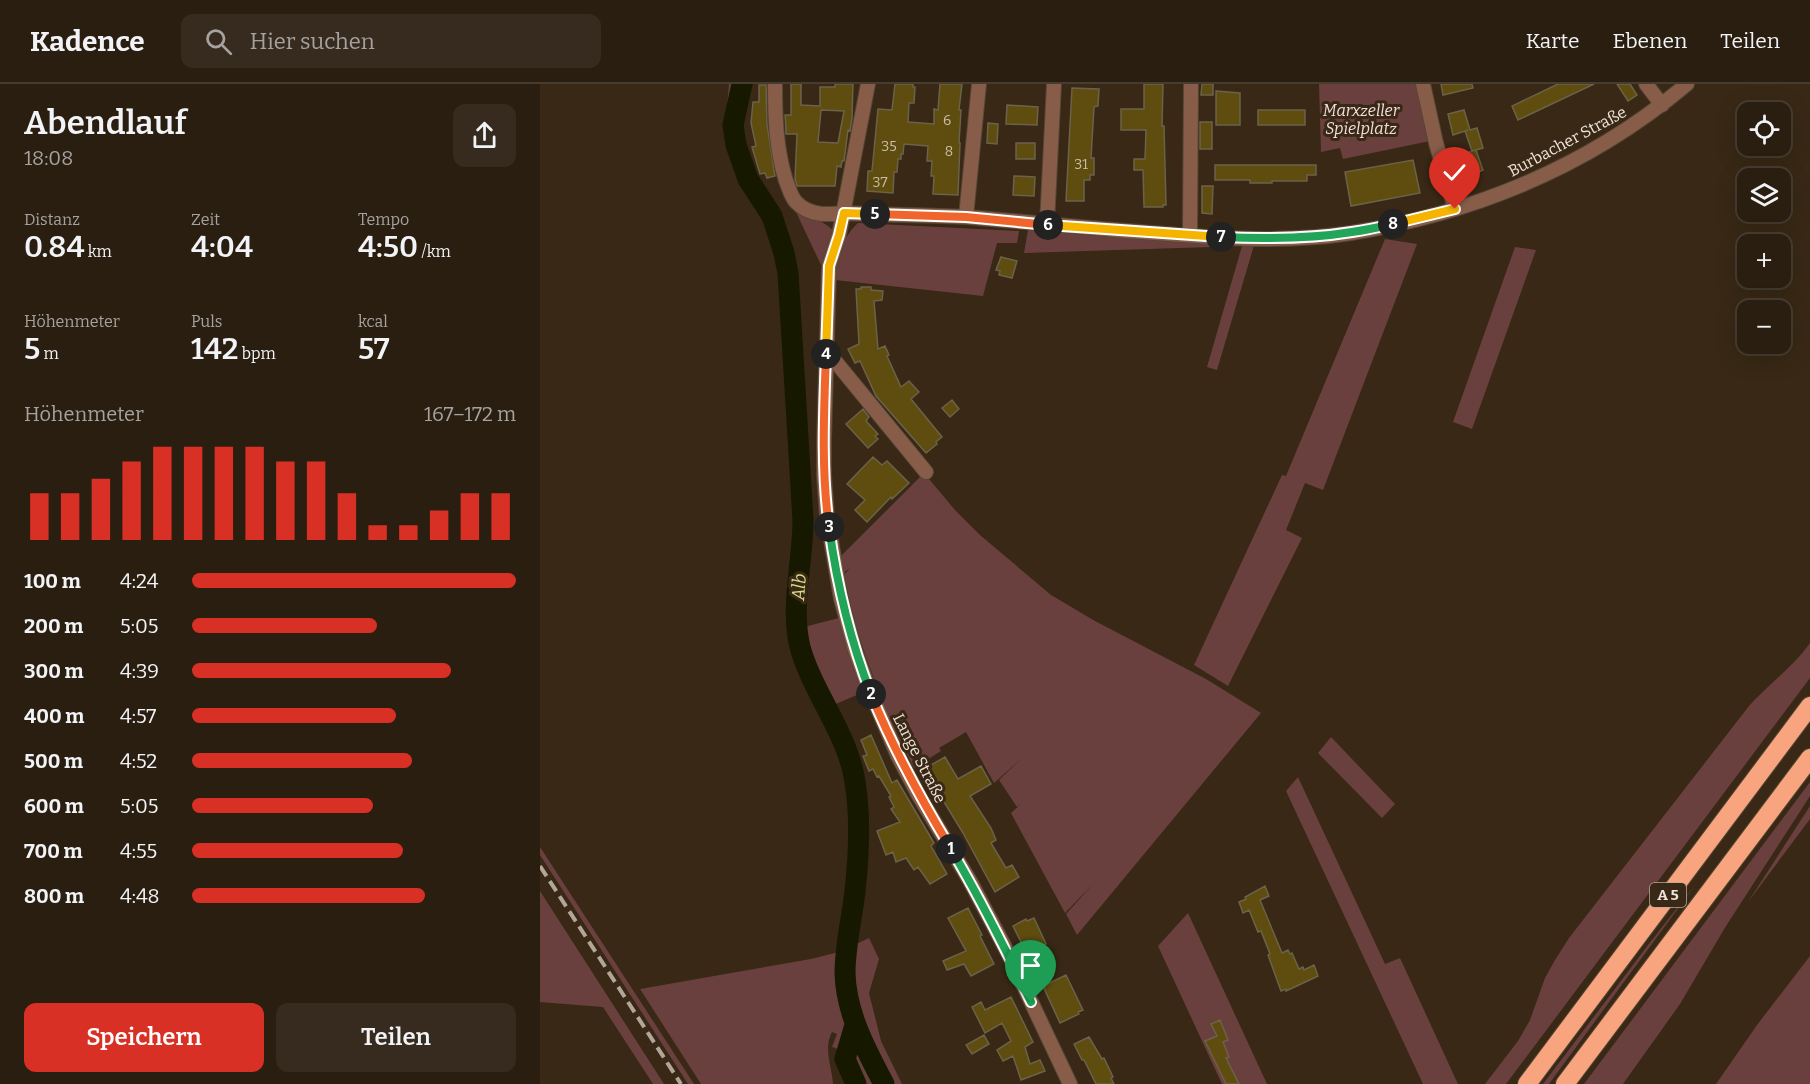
<!DOCTYPE html>
<html lang="de">
<meta charset="utf-8">
<style>
body{margin:0;font-family:Bitter,serif;background:#362b1e;color:#f1f3f6;height:100vh;display:flex;flex-direction:column;font-size:22px;white-space:nowrap}
*{box-sizing:border-box;margin:0}
p{font-size:20px;color:#a5a29f}
.icon{flex:none;width:33px;height:33px;fill:none;stroke:currentColor;stroke-width:2;stroke-linecap:round;stroke-linejoin:round}
.map{position:relative;flex:1;overflow:hidden}
.drawer{display:flex;flex-direction:column;background:#2a1e10;width:540px}
.drawer>*{flex:none}
.fabs{position:absolute;left:1197px;top:18px;display:grid;gap:12px}
.fabs a{display:grid;place-items:center;width:54px;height:54px;border-radius:12px;background:#2a1e10;box-shadow:0 6px 24px #0002,0 0 0 2px #463c30;font-size:30px}
.pin{position:absolute;display:grid;place-items:center;width:51px;height:51px;color:#fff;margin:-62px -26px;border-radius:50% 50% 50% 0;rotate:-45deg;box-shadow:0 0 6px #0007}
.pin .icon{rotate:45deg}
.km{position:absolute;width:30px;height:30px;margin:-15px;border-radius:50%;background:#222;color:#fff;font-size:16px;line-height:30px;text-align:center}
.round{display:grid;place-items:center;flex:none;width:63px;height:63px;border-radius:12px;background:#362b1e}
.headline{display:flex;align-items:center;justify-content:space-between;height:102px;padding:0 24px}
h1{font-size:33px;font-weight:600;line-height:45px}
.figures{display:grid;grid-template-columns:repeat(3,1fr);gap:9px;height:102px;padding:6px 24px}
.figures div{display:grid;align-content:center}
.figures b{font-size:30px;font-weight:600}
.figures small{font-size:16px;font-weight:400}
.figures p{font-size:16px}
.chart{height:168px;padding:12px 24px}
.chart p{display:flex;justify-content:space-between}
.chart svg{width:100%;height:108px;margin-top:6px;stroke:#d93025;stroke-width:6}
.button{display:flex;gap:12px;margin-top:auto;padding:12px 24px}
.button a{flex:1;height:69px;border-radius:12px;background:#d93025;color:#fff;font-size:24px;font-weight:600;line-height:69px;text-align:center}
.button a+a{background:#362b1e;color:#f1f3f6}
ul{padding:0 24px;list-style:none;font-size:20px}
li{display:grid;grid-template-columns:96px 72px 1fr;align-items:center;height:45px}
li i{height:15px;border-radius:8px;background:#d93025}
header{display:flex;align-items:center;gap:36px;box-sizing:border-box;height:84px;padding:0 30px;background:#2a1e10;border-bottom:2px solid #463c30}
header strong{font-size:28px}
nav{display:flex;gap:33px;margin-inline-start:auto;font-size:21px}
.search{width:420px;height:54px;background:#362b1e;display:flex;align-items:center;gap:15px;box-sizing:border-box;padding:0 21px;border-radius:12px;color:#a5a29f;font-size:22px}
main{display:flex;flex:1;min-height:0}
.map>svg:first-child{display:block}
.green{fill:#6a403e}
.lines{fill:none;stroke-linecap:round;stroke-linejoin:round}
.river{stroke:#161900;stroke-width:21}
.building{fill:#5f4d10;stroke:#6b6249;stroke-width:1.5;fill-rule:evenodd}
.street-casing{stroke:#554634;stroke-width:16}
.highway-casing{stroke:#554634;stroke-width:20}
.street{stroke:#875d4a;stroke-width:14}
.highway{stroke:#f8a57f;stroke-width:18}
.rail{stroke:#b3a699;stroke-width:4;stroke-dasharray:12 6;stroke-linecap:butt}
.split-1-casing{stroke:#fff;stroke-width:12}
.split-2-casing{stroke:#fff;stroke-width:12}
.split-3-casing{stroke:#fff;stroke-width:12}
.split-4-casing{stroke:#fff;stroke-width:12}
.split-5-casing{stroke:#fff;stroke-width:12}
.split-6-casing{stroke:#fff;stroke-width:12}
.split-7-casing{stroke:#fff;stroke-width:12}
.split-8-casing{stroke:#fff;stroke-width:12}
.split-9-casing{stroke:#fff;stroke-width:12}
.split-1{stroke:#22a559;stroke-width:8}
.split-2{stroke:#f0652b;stroke-width:8}
.split-3{stroke:#22a559;stroke-width:8}
.split-4{stroke:#f0652b;stroke-width:8}
.split-5{stroke:#f5b400;stroke-width:8}
.split-6{stroke:#f0652b;stroke-width:8}
.split-7{stroke:#f5b400;stroke-width:8}
.split-8{stroke:#22a559;stroke-width:8}
.split-9{stroke:#f5b400;stroke-width:8}
.labels{text-anchor:middle;stroke-width:6;stroke-linejoin:round;paint-order:stroke}
.number-label{font-size:14px;fill:#cabea6}
.shield{fill:#382815;stroke:#b7ab9e;stroke-width:1.5}
.shield-label{font-size:15px;font-weight:bold;fill:#eee3d8}
.park-label{font-size:16px;font-style:italic;fill:#f2dedd;stroke:#382815}
.street-label{font-size:16px;fill:#eee3d8;stroke:#382815}
.water-label{font-size:18px;font-style:italic;fill:#d6df8a;stroke:#382815}
</style>
<header>
<strong>Kadence</strong>
<div class="search"><svg class="icon" aria-label="search" viewBox="0 0 24 24"><circle cx="10" cy="10" r="6"/><path d="M15 15l6 6"/></svg>Hier suchen</div>
<nav><a>Karte</a><a>Ebenen</a><a>Teilen</a></nav>
</header>
<main>
<section class="drawer">
<div class="headline"><div><h1>Abendlauf</h1><p>18:08</p></div><a class="round"><svg class="icon" aria-label="share" viewBox="0 0 24 24"><path d="M12 15V3M7 8l5-5 5 5M5 13v7h14v-7"/></svg></a></div>
<div class="figures">
<div><p>Distanz</p><b>0.84<small> km</small></b></div>
<div><p>Zeit</p><b>4:04</b></div>
<div><p>Tempo</p><b>4:50<small> /km</small></b></div>
</div>
<div class="figures">
<div><p>Höhenmeter</p><b>5<small> m</small></b></div>
<div><p>Puls</p><b>142<small> bpm</small></b></div>
<div><p>kcal</p><b>57</b></div>
</div>
<div class="chart"><p><span>Höhenmeter</span>167–172 m</p>
<svg viewBox="0 0 160 44" preserveAspectRatio="none"><path d="M5 44V25M15 44V25M25 44V19M35 44V12M45 44V6M55 44V6M65 44V6M75 44V6M85 44V12M95 44V12M105 44V25M115 44V38M125 44V38M135 44V32M145 44V25M155 44V25"/></svg>
</div>
<ul>
<li><b>100 m</b>4:24<i style="width:100%"></i></li>
<li><b>200 m</b>5:05<i style="width:57%"></i></li>
<li><b>300 m</b>4:39<i style="width:80%"></i></li>
<li><b>400 m</b>4:57<i style="width:63%"></i></li>
<li><b>500 m</b>4:52<i style="width:68%"></i></li>
<li><b>600 m</b>5:05<i style="width:56%"></i></li>
<li><b>700 m</b>4:55<i style="width:65%"></i></li>
<li><b>800 m</b>4:48<i style="width:72%"></i></li>
</ul>
<div class="button"><a>Speichern</a><a>Teilen</a></div>
</section>
<div class="map">
<svg width="1270" height="1000" viewBox="0 0 1270 1000">
<rect width="100%" height="100%" fill="#382815"/>
<path class="green" d="M 189,0 L 199,0 L 194,26 L 187,24 Z
M 779,0 L 877,0 L 890,57 L 803,75 L 800,64 L 781,68 Z
M 258,127 C 268,132 289,139 294,148 L 284,182 L 282,183 L 256,128 Z
M 318,139 L 479,147 L 477,159 L 457,159 L 443,212 L 295,196 C 297,175 302,153 318,139 Z
M 488,146 L 715,158 L 677,286 L 667,283 L 702,162 L 484,169 Z
M 845,155 L 877,160 L 783,406 L 765,399 L 746,446 L 762,454 L 688,602 L 654,581 L 742,391 L 746,392 Z
M 975,163 L 996,166 L 932,345 L 913,338 Z
M 384,389 L 415,426 L 440,451 L 511,511 L 555,537 L 666,595 L 721,629 L 537,851 L 526,830 L 554,799 L 525,829 L 471,729 L 482,719 L 477,723 L 459,696 L 482,674 L 454,699 L 426,648 L 399,664 L 401,667 L 374,684 C 343,623 317,557 303,491 L 311,484 L 303,489 L 301,472 Z
M 299,534 L 307,563 L 324,608 L 291,622 L 277,588 L 264,543 Z
M 1270,559 L 1270,594 L 966,1000 L 945,1000 L 978,957 L 990,936 L 1005,894 L 1015,876 L 1029,854 L 1209,622 C 1229,600 1253,583 1270,559 Z
M 791,653 L 855,720 L 842,734 L 778,669 Z
M 758,693 L 845,880 L 860,874 L 918,1000 L 883,1000 L 746,707 Z
M 1270,698 L 1270,712 L 1186,842 L 1140,920 L 1083,1000 L 1044,1000 Z
M 1270,722 L 1270,735 L 1208,818 Z
M 0,763 L 154,1000 L 148,1000 L 0,771 Z
M 1156,800 L 1009,1000 L 1003,1000 L 1108,861 Z
M 0,807 L 124,1000 L 113,1000 L 63,923 L 0,918 Z
M 648,829 L 727,1000 L 682,1000 L 618,862 Z
M 329,854 L 339,875 L 329,909 L 341,957 L 362,1000 L 308,1000 L 303,991 L 298,965 L 292,963 L 297,950 L 292,948 C 283,965 292,982 293,1000 L 161,1000 L 100,905 L 271,875 L 299,868 Z
M 1270,872 L 1270,1000 L 1176,1000 L 1217,941 Z"/>
<g class="lines">
<path class="river" d="M 202,0 L 193,41 L 196,61 L 208,95 L 232,132 L 244,169 L 248,189 L 263,436 C 263,478 250,522 260,563 C 273,610 308,649 315,698 C 321,734 319,771 315,807 C 312,834 305,862 305,889 C 306,929 326,966 344,1000
M 315,941 L 305,975 L 316,1000"/>
</g>
<path class="building" d="M 251,0 L 261,0 L 261,21 L 280,22 L 280,3 L 295,3 L 295,0 L 313,0 L 312,34 L 310,47 L 308,46 L 304,77 L 302,77 L 301,83 L 297,82 L 295,102 L 257,102 L 255,95 L 257,50 L 246,50 L 246,45 L 245,31 L 251,31 ZM 281,26 L 304,27 L 298,59 L 278,58 Z
M 355,0 L 373,0 L 373,3 L 375,3 L 374,19 L 369,19 L 368,38 L 394,40 L 394,25 L 398,26 L 400,0 L 422,0 L 419,26 L 421,26 L 419,59 L 420,59 L 418,111 L 393,110 L 394,92 L 391,92 L 392,77 L 387,77 L 388,62 L 364,60 L 363,70 L 361,70 L 361,75 L 358,75 L 357,88 L 354,88 L 353,109 L 327,107 L 328,87 L 332,87 L 338,25 L 352,26 Z
M 604,0 L 623,0 L 622,42 L 624,42 L 626,121 L 623,121 L 623,123 L 604,123 L 603,86 L 594,86 L 594,75 L 605,75 L 606,46 L 581,46 L 581,25 L 604,25 Z
M 662,0 L 673,0 L 673,11 L 661,11 Z
M 901,0 L 932,0 L 933,4 L 903,11 Z
M 1018,0 L 1054,0 L 978,36 L 972,22 Z
M 1077,0 L 1090,0 L 1097,11 L 1088,17 Z
M 219,1 L 226,1 L 227,40 L 235,92 L 227,94 L 225,89 L 220,90 L 212,63 L 216,62 L 211,39 L 213,18 L 219,18 Z
M 532,4 L 559,5 L 558,22 L 554,23 L 551,74 L 554,74 L 554,91 L 550,91 L 550,96 L 544,96 L 544,117 L 526,117 Z
M 676,7 L 700,9 L 700,41 L 676,41 Z
M 467,21 L 498,23 L 497,41 L 466,40 Z
M 718,26 L 765,26 L 765,41 L 718,41 Z
M 924,26 L 930,46 L 937,44 L 943,64 L 936,66 L 943,86 L 936,89 L 937,93 L 929,96 L 920,72 L 935,66 L 932,67 L 925,47 L 928,46 L 913,51 L 908,30 Z
M 660,38 L 672,38 L 672,65 L 660,65 Z
M 448,39 L 458,40 L 457,60 L 447,59 Z
M 476,59 L 495,59 L 495,75 L 476,75 Z
M 873,76 L 880,109 L 811,122 L 805,88 Z
M 675,81 L 776,81 L 776,91 L 767,91 L 767,97 L 732,97 L 732,99 L 710,99 L 710,96 L 675,96 Z
M 474,92 L 495,93 L 494,112 L 473,111 Z
M 662,102 L 673,102 L 672,130 L 662,129 Z
M 461,173 L 477,177 L 472,194 L 459,191 L 460,187 L 456,186 Z
M 321,203 L 331,203 L 331,206 L 343,207 L 342,216 L 334,217 L 338,265 L 345,262 L 349,271 L 347,272 L 361,303 L 369,297 L 379,308 L 371,315 L 402,353 L 396,358 L 397,360 L 386,369 L 336,312 L 320,277 L 315,279 L 308,265 L 319,260 L 316,205 L 321,205 Z
M 412,316 L 419,325 L 410,333 L 402,324 Z
M 323,325 L 329,333 L 326,337 L 338,350 L 335,352 L 338,355 L 328,364 L 306,340 Z
M 333,373 L 342,381 L 347,377 L 369,399 L 352,415 L 351,413 L 327,438 L 315,426 L 325,416 L 307,400 Z
M 331,651 L 352,699 L 357,696 L 394,759 L 391,762 L 407,790 L 390,800 L 378,783 L 374,786 L 366,774 L 356,778 L 353,768 L 346,771 L 337,747 L 360,738 L 351,725 L 354,723 L 349,713 L 351,712 L 339,692 L 337,693 L 333,685 L 329,687 L 323,672 L 327,671 L 321,656 Z
M 405,673 L 418,695 L 441,682 L 451,700 L 430,712 L 451,744 L 456,756 L 451,759 L 466,784 L 472,781 L 479,793 L 455,808 L 423,749 L 384,685 Z
M 725,802 L 729,812 L 720,816 L 742,869 L 748,866 L 750,870 L 752,869 L 759,885 L 763,883 L 764,886 L 774,881 L 778,892 L 746,907 L 746,905 L 741,907 L 728,871 L 730,870 L 721,847 L 718,848 L 709,826 L 703,829 L 699,818 L 706,815 L 705,813 Z
M 428,824 L 442,851 L 440,852 L 454,880 L 431,892 L 424,880 L 407,886 L 403,877 L 426,867 L 408,834 Z
M 494,834 L 506,860 L 504,861 L 507,868 L 490,876 L 473,842 L 486,835 L 487,837 Z
M 526,891 L 543,926 L 538,928 L 539,930 L 520,939 L 503,902 Z
M 471,913 L 493,958 L 485,963 L 490,980 L 500,976 L 505,987 L 481,996 L 473,972 L 463,977 L 457,966 L 471,957 L 462,939 L 445,949 L 432,923 L 441,918 L 445,926 Z
M 680,936 L 688,956 L 683,958 L 689,973 L 686,974 L 699,1000 L 686,1000 L 665,957 L 677,952 L 671,940 Z
M 444,951 L 449,960 L 432,970 L 426,961 Z
M 549,953 L 562,975 L 564,974 L 573,993 L 571,994 L 574,1000 L 556,1000 L 544,976 L 542,976 L 534,960 Z"/>
<g class="lines">
<defs>
<path id="street" d="M 235,0 C 235,33 236,65 246,97 C 249,104 251,113 256,118 C 269,132 287,131 304,129 C 345,131 386,131 427,133 C 476,137 526,142 576,146 C 653,152 734,161 811,149 C 935,129 1051,81 1147,0
M 328,0 L 299,151 L 289,182 L 284,356 L 284,391 L 287,432 L 301,515 L 315,566 L 326,597 L 358,672 L 379,712 L 430,797 L 469,871 L 530,1000
M 883,0 L 896,59 L 915,125
M 1106,0 L 1122,21
M 426,133 L 439,0
M 507,140 L 514,0
M 650,151 L 651,0
M 286,266 L 386,388"/>
<path id="highway" d="M 987,1000 L 1270,622
M 1025,1000 L 1270,674"/>
</defs>
<use href="#street" class="street-casing"/>
<use href="#highway" class="highway-casing"/>
<use href="#street" class="street"/>
<use href="#highway" class="highway"/>
<path class="rail" d="M 0,782 L 141,1000"/>
</g>
<g class="lines">
<defs>
<path id="split-1" d="M 411,765 C 440,814 466,866 491,918"/>
<path id="split-2" d="M 331,610 C 353,665 381,715 411,765"/>
<path id="split-3" d="M 289,443 C 297,501 310,556 331,610"/>
<path id="split-4" d="M 286,270 C 284,327 281,386 289,443"/>
<path id="split-5" d="M 286,270 L 289,182 L 299,151 L 304,129 L 335,130"/>
<path id="split-6" d="M 335,130 L 426,133 L 508,141"/>
<path id="split-7" d="M 508,141 L 681,153"/>
<path id="split-8" d="M 681,153 C 724,155 769,155 812,148 C 826,146 840,143 853,140"/>
<path id="split-9" d="M 853,140 L 915,125"/>
</defs>
<use href="#split-1" class="split-1-casing"/>
<use href="#split-2" class="split-2-casing"/>
<use href="#split-3" class="split-3-casing"/>
<use href="#split-4" class="split-4-casing"/>
<use href="#split-5" class="split-5-casing"/>
<use href="#split-6" class="split-6-casing"/>
<use href="#split-7" class="split-7-casing"/>
<use href="#split-8" class="split-8-casing"/>
<use href="#split-9" class="split-9-casing"/>
<use href="#split-1" class="split-1"/>
<use href="#split-2" class="split-2"/>
<use href="#split-3" class="split-3"/>
<use href="#split-4" class="split-4"/>
<use href="#split-5" class="split-5"/>
<use href="#split-6" class="split-6"/>
<use href="#split-7" class="split-7"/>
<use href="#split-8" class="split-8"/>
<use href="#split-9" class="split-9"/>
</g>
<g class="labels">
<g class="number-label">
<text x="407" y="41">6</text>
<text x="349" y="67">35</text>
<text x="409" y="72">8</text>
<text x="541" y="85">31</text>
<text x="340" y="103">37</text>
</g>
<rect class="shield" x="1110" y="799" width="36" height="24" rx="4.5"/>
<g class="shield-label">
<text x="1128" y="816">A 5</text>
</g>
<g class="park-label">
<text x="821" y="32">Marxzeller<tspan x="821" dy="18">Spielplatz</tspan></text>
</g>
<g class="street-label">
<text transform="translate(1027 57) rotate(-28)" y="6">Burbacher Straße</text>
<text transform="translate(380 674) rotate(63)" y="6">Lange Straße</text>
</g>
<g class="water-label">
<text transform="translate(259 503) rotate(-86)" y="6">Alb</text>
</g>
</g>
</svg>
<div class="fabs">
<a><svg class="icon" aria-label="locate" viewBox="0 0 24 24"><circle cx="12" cy="12" r="6"/><path d="M12 2v4M12 18v4M2 12h4M18 12h4"/></svg></a>
<a><svg class="icon" aria-label="layers" viewBox="0 0 24 24"><path d="M12 4l9 5-9 5-9-5zM3 14l9 5 9-5"/></svg></a>
<a>+</a>
<a>−</a>
</div>
<div class="pin" style="left:491px;top:918px;background:#1e9e55"><svg class="icon" aria-label="arrive" viewBox="0 0 24 24"><path d="M6 21V4h12l-3 4 3 4H6"/></svg></div>
<div class="pin" style="left:915px;top:125px;background:#d93025"><svg class="icon" aria-label="check" viewBox="0 0 24 24"><path d="M5 12l5 5 9-10"/></svg></div>
<b class="km" style="left:411px;top:765px">1</b>
<b class="km" style="left:331px;top:610px">2</b>
<b class="km" style="left:289px;top:443px">3</b>
<b class="km" style="left:286px;top:270px">4</b>
<b class="km" style="left:335px;top:130px">5</b>
<b class="km" style="left:508px;top:141px">6</b>
<b class="km" style="left:681px;top:153px">7</b>
<b class="km" style="left:853px;top:140px">8</b>
</div>
</main>
